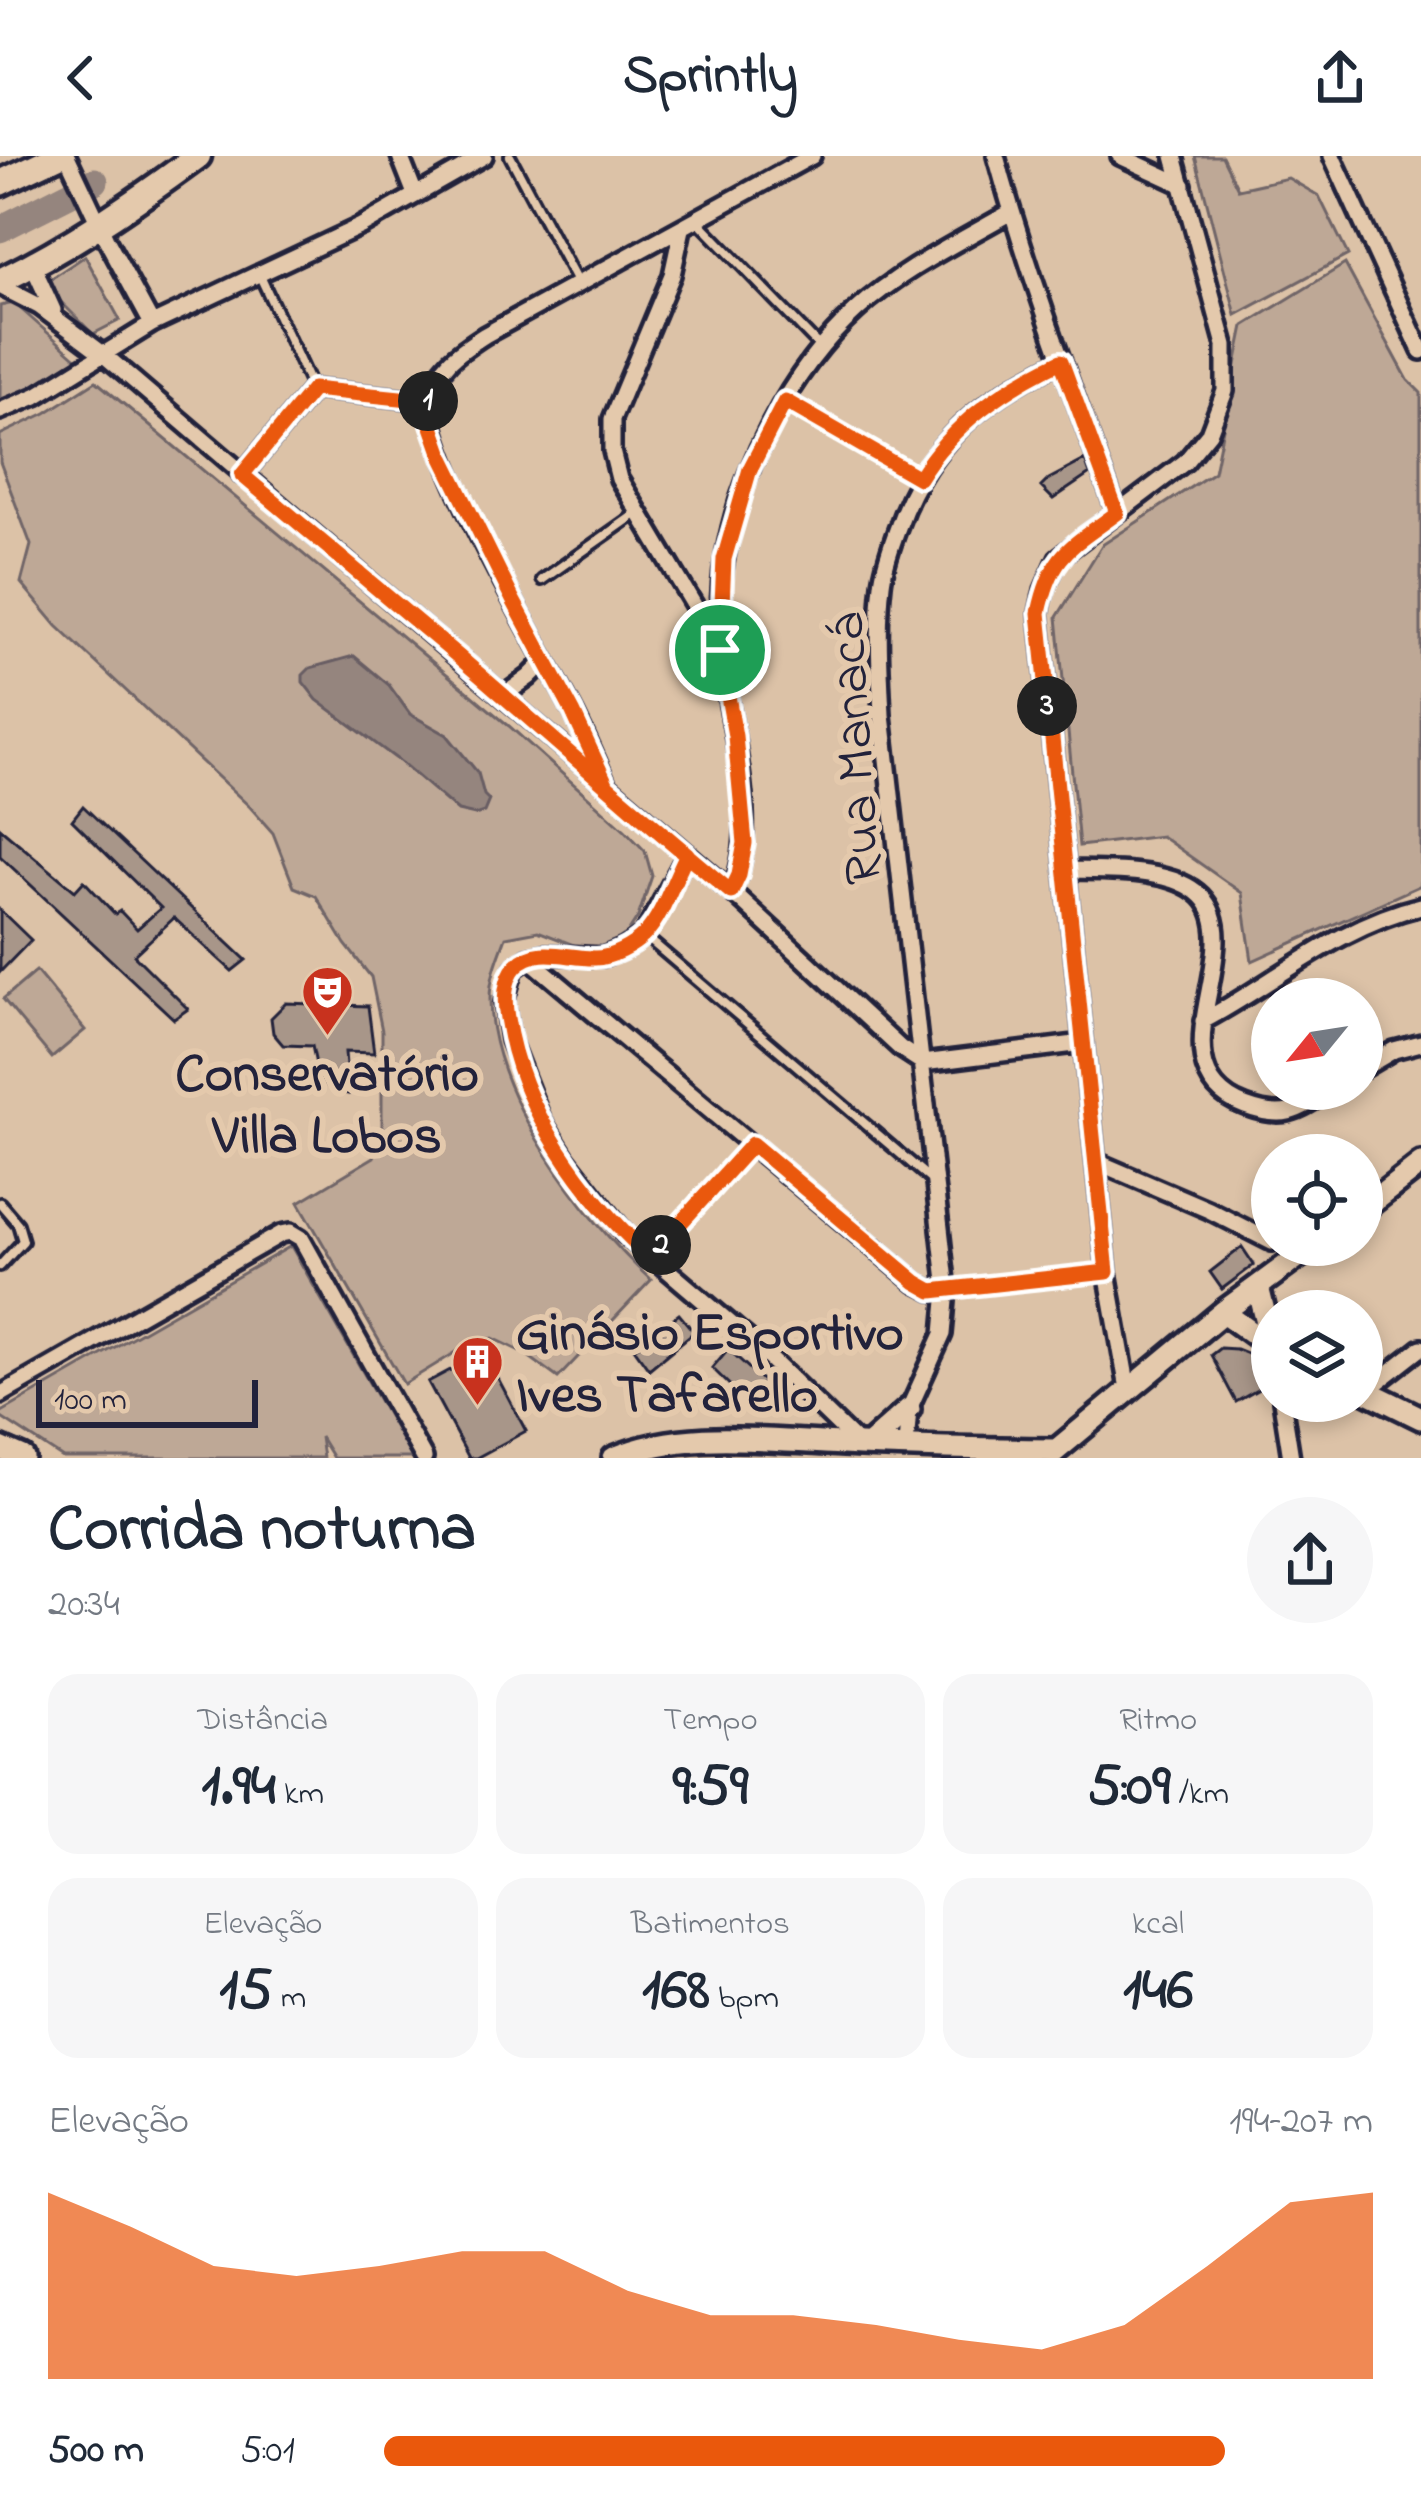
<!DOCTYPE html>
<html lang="pt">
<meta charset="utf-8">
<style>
body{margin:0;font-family:"Indie Flower",sans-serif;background:#f6f6f7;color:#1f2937;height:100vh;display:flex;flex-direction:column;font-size:45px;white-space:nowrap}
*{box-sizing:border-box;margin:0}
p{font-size:39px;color:#747a83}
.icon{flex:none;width:66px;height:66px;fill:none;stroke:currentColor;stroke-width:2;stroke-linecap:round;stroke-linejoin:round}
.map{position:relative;height:1302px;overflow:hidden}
.drawer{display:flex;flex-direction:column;background:#fff;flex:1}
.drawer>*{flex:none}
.needle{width:78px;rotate:240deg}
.tools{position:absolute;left:1251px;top:822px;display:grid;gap:24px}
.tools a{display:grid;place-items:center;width:132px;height:132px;border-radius:50%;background:#fff;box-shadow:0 6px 18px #0003;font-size:60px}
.scale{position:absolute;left:36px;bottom:30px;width:222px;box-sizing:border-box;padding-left:12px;border:6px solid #22223b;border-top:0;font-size:33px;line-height:42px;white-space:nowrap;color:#22223b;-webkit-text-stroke:9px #e4c9ac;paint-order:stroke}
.pin{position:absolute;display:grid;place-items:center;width:102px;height:102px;color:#fff;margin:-51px;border:6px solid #fff;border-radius:50%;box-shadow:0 3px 12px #0007}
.km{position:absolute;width:60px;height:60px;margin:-30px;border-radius:50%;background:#222;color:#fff;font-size:33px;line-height:60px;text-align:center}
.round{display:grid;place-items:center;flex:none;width:126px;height:126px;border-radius:63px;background:#f6f6f7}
.overview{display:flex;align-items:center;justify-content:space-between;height:204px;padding:0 48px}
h1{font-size:66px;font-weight:700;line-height:90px}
.stats{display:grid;grid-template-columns:repeat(3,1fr);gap:18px;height:204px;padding:12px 48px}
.stats div{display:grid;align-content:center;border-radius:30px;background:#f6f6f7;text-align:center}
.stats b{font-size:60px;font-weight:700}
.stats small{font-size:33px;font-weight:400}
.stats p{font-size:33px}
.chart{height:336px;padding:24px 48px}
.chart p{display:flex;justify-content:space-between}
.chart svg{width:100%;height:216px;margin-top:12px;fill:#ea580c;opacity:.7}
ul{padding:0 48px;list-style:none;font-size:39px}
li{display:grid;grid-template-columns:192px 144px 1fr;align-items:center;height:90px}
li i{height:30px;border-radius:15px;background:#ea580c}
header{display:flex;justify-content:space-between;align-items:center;height:156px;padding:0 48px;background:#fff;font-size:54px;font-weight:700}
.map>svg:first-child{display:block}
.green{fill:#bea896;stroke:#706568;stroke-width:3}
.water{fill:#95857e;stroke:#675d63;stroke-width:3}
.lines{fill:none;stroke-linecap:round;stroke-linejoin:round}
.river{stroke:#95857e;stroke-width:27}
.building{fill:#a89689;stroke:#22223b;stroke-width:3}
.lane-casing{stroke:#22223b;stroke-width:16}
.street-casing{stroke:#22223b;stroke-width:24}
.secondary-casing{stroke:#22223b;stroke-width:30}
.primary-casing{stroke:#22223b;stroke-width:33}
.lane{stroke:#e4c9ac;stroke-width:8}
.street{stroke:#e4c9ac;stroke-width:15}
.secondary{stroke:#e4c9ac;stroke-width:21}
.primary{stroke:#e4c9ac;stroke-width:24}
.route-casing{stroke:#fff;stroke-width:24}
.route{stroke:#ea580c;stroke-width:15}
.labels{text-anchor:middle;stroke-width:12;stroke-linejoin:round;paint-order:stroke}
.street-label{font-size:54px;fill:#22223b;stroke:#e4c9ac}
.poi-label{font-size:54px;font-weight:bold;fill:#22223b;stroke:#e4c9ac}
</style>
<header><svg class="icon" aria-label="back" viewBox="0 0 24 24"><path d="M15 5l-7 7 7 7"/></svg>Sprintly<svg class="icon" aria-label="share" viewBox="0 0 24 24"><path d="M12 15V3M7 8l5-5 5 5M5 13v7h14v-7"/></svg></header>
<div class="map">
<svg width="1421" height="1302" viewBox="0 0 1421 1302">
<rect width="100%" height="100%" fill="#dcc2a7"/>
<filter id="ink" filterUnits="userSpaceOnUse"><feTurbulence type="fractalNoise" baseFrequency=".00833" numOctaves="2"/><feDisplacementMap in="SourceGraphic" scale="24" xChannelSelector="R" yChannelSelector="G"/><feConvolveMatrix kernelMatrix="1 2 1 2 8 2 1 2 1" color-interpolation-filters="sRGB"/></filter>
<g filter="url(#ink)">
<path class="green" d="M 1195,0 L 1222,0 L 1238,33 L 1288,22 L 1319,40 L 1348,99 L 1236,159 Z
M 85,100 L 120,164 L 93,178 L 43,128 Z
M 1345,108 L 1408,224 L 1421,237 L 1421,729 L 1252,805 L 1242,737 L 1161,680 L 1079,690 L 1057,461 L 1102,389 L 1214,316 L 1244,170 Z
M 14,147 L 82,207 L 0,246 L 0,150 Z
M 96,225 L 509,570 L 625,674 L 645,695 L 652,720 L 638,761 L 620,789 L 594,797 L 538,775 L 506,781 C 498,802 490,821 490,843 C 490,939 583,1062 651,1124 L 558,1222 L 524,1197 L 493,1182 L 461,1193 L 404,1228 L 299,1046 L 374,1001 L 382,976 L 382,875 L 371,821 L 345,788 L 316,740 L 294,731 L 273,677 L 250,651 L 57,470 L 21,427 L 31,389 L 0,306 L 0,279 L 46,257 Z
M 36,815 L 85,874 L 52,902 L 3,843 Z
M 291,1090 L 412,1302 L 333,1302 L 320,1281 L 323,1302 L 63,1302 L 0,1261 L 0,1257 Z"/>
<path class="water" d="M 354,500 L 389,529 L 410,558 L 447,579 L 478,617 L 484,639 L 489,644 L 484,656 L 475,659 L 458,655 L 402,607 L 317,544 L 303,526 L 303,519 L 310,512 Z"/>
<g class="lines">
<path class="river" d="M 0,73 L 95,25"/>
</g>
<path class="building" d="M 1085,304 L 1090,318 L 1053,343 L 1041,331 L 1049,323 Z
M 83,650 L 246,804 L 232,815 L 174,762 L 134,799 L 188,853 L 174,863 L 0,700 L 0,672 L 75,735 L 84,725 L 115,758 L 120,755 L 137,773 L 161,752 L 72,664 Z
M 0,754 L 31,784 L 0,816 Z
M 286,847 L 368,850 L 374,897 L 345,896 L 348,938 L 332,934 L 319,922 L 312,890 L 283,889 L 273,877 L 271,862 Z
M 1242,1091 L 1254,1109 L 1222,1133 L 1210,1116 Z
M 679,1158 L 694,1176 L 649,1213 L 634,1192 Z
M 1220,1192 L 1236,1193 L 1256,1201 L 1264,1230 L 1236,1246 L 1211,1199 Z
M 728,1193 L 764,1226 L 747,1246 L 712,1212 Z
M 484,1196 L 526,1275 L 476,1302 L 469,1302 L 428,1226 Z"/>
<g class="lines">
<defs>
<path id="lane" d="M 510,0 L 577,126
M 698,65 L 821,192
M 260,120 L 312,232
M 786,246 L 919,322
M 542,424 L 637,357
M 645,780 L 930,1023
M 0,1047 L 18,1068 L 23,1085 L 0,1110
M 653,1099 L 751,989
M 949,1134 L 1107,1116"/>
<path id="street" d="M 67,0 L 106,83 L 152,168
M 400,0 L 415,38
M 996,0 C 1029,121 1074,239 1117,357
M 1120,0 L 1183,29
M 1332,0 L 1421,195
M 682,73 L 672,119 L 612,263 L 612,295 L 619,323 L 719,491
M 36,107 L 38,121 L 53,154
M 0,130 L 39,150 L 103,198 L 731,735 L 900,892 L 923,907
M 0,255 L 36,240 L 152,168 L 361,70 L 484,0
M 242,319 L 313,233 L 429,245
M 503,540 L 529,521 L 545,505
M 606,627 C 596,604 586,581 575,559 C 546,502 420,292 431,240 C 437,209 461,195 485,179 L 812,0
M 687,698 L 644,779 L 624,792 L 603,801 L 545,798 L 528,802 L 514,813 L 504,846 L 510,884 L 542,965 L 566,1003 L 625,1078 L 758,1191 L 859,1289
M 1066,714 C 1104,715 1172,711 1201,740 C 1252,792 1149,913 1245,950 C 1285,965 1298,955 1331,933
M 731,735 C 758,682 737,595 727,538 C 720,494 717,445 725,401 C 740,313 790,214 857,154 C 901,114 959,86 1011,56
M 528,802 L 916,1127 L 932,1135 L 947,1134
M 1203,865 C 1276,826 1338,770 1421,750
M 923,907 L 1083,887
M 1362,913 L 1394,894 L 1421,887
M 1097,1006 L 1209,1054 L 1272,1086
M 1128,1233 L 1107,1116 L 1039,457 L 1044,434 L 1058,402 L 1185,306 L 1209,277 L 1225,235 L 1225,189 L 1174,0
M 1366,1235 L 1421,1192
M 0,1239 L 281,1078 L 291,1076 L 301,1082 L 424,1302
M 1282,1245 L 1291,1302
M 906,1289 L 909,1253 L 943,1178 L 947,1134 L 882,559 C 880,515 877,471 882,428 C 884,409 891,391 897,374 C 927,287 981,243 1061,205"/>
<path id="secondary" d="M 1362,1054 L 1421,1008
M 1258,1131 L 1272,1187
M 1223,1156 L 1272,1191
M 1362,1233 L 1421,1262
M 870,1288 L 909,1253
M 0,1292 L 23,1302
M 1048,1301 L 1223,1156 L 1314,1089
M 614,1302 C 685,1272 767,1285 843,1288 C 913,1292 985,1293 1056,1294"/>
<path id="primary" d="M 0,27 L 57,0
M 0,125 C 72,90 134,47 198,0"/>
</defs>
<use href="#lane" class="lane-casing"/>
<use href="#street" class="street-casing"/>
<use href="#secondary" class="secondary-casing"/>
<use href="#primary" class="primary-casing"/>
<use href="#lane" class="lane"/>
<use href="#street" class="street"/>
<use href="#secondary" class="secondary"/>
<use href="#primary" class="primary"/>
</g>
</g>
<g class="lines" filter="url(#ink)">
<defs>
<path id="route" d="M 720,494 L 735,580 L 745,687 L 739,719 L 731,736 L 662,678 L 459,501 L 242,319 L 313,233 L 429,245 L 431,268 L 443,302 L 513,444 L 573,556 L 607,630 L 687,698 C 674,722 663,760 644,779 C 633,790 611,802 595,802 C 569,803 538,788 516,810 C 504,823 504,846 507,862 C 521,955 583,1039 650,1101 L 752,988 L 916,1126 L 932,1135 L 1107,1116 L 1039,457 C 1052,396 1070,392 1117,357 L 1061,205 C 1003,233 953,267 919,322 L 785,245 L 750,313 L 724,403 L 720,494"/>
</defs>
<use href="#route" class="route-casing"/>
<use href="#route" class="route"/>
</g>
<defs>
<symbol id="theatre-pin" viewBox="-11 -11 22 30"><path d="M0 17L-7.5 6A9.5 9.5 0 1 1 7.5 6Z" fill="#c8321e" stroke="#e4c9ac"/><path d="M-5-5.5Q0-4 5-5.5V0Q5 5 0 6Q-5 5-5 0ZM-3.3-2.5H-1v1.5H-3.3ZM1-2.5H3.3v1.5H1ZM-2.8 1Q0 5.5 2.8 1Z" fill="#fff"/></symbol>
<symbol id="building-pin" viewBox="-11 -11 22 30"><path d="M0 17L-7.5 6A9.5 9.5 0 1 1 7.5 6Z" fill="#c8321e" stroke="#e4c9ac"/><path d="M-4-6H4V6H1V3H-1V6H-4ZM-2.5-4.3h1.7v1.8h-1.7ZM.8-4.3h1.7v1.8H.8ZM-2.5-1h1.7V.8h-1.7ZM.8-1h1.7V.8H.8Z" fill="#fff"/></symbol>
</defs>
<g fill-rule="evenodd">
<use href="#theatre-pin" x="298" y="806" width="59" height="81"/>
<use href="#building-pin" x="448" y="1176" width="59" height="81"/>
</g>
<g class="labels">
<g class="street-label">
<text transform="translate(852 593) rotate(-94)" y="19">Rua Manacá</text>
</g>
<g class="poi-label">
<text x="327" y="934">Conservatório<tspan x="327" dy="62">Villa Lobos</tspan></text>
<text x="516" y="1193" text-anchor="start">Ginásio Esportivo<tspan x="516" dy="62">Ives Tafarello</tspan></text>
</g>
</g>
</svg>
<div class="tools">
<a><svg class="needle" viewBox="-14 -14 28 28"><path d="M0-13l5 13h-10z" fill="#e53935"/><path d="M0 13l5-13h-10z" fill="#747a83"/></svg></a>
<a><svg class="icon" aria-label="locate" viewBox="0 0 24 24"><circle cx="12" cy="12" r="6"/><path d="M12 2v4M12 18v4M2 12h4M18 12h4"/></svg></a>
<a><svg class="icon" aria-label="layers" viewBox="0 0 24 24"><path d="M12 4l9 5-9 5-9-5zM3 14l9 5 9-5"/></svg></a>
</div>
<div class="scale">100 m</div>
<div class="pin" style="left:720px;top:494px;background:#1e9e55"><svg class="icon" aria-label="arrive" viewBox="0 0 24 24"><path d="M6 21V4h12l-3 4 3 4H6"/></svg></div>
<b class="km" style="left:428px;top:245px">1</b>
<b class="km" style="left:661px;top:1089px">2</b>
<b class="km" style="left:1047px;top:550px">3</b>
</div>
<section class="drawer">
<div class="overview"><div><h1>Corrida noturna</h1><p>20:34</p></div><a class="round"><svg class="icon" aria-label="share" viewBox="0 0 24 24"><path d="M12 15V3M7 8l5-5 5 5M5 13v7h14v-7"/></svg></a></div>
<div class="stats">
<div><p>Distância</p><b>1.94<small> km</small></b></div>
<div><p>Tempo</p><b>9:59</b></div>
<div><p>Ritmo</p><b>5:09<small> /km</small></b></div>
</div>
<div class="stats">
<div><p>Elevação</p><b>15<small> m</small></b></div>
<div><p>Batimentos</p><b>168<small> bpm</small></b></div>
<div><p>kcal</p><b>146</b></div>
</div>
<div class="chart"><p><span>Elevação</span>194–207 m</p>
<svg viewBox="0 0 160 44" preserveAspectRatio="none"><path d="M0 44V6L10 13L20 21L30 23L40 21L50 18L60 18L70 26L80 31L90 31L100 33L110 36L120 38L130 33L140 21L150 8L160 6V44z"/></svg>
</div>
<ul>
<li><b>500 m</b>5:01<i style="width:85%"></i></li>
</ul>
</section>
